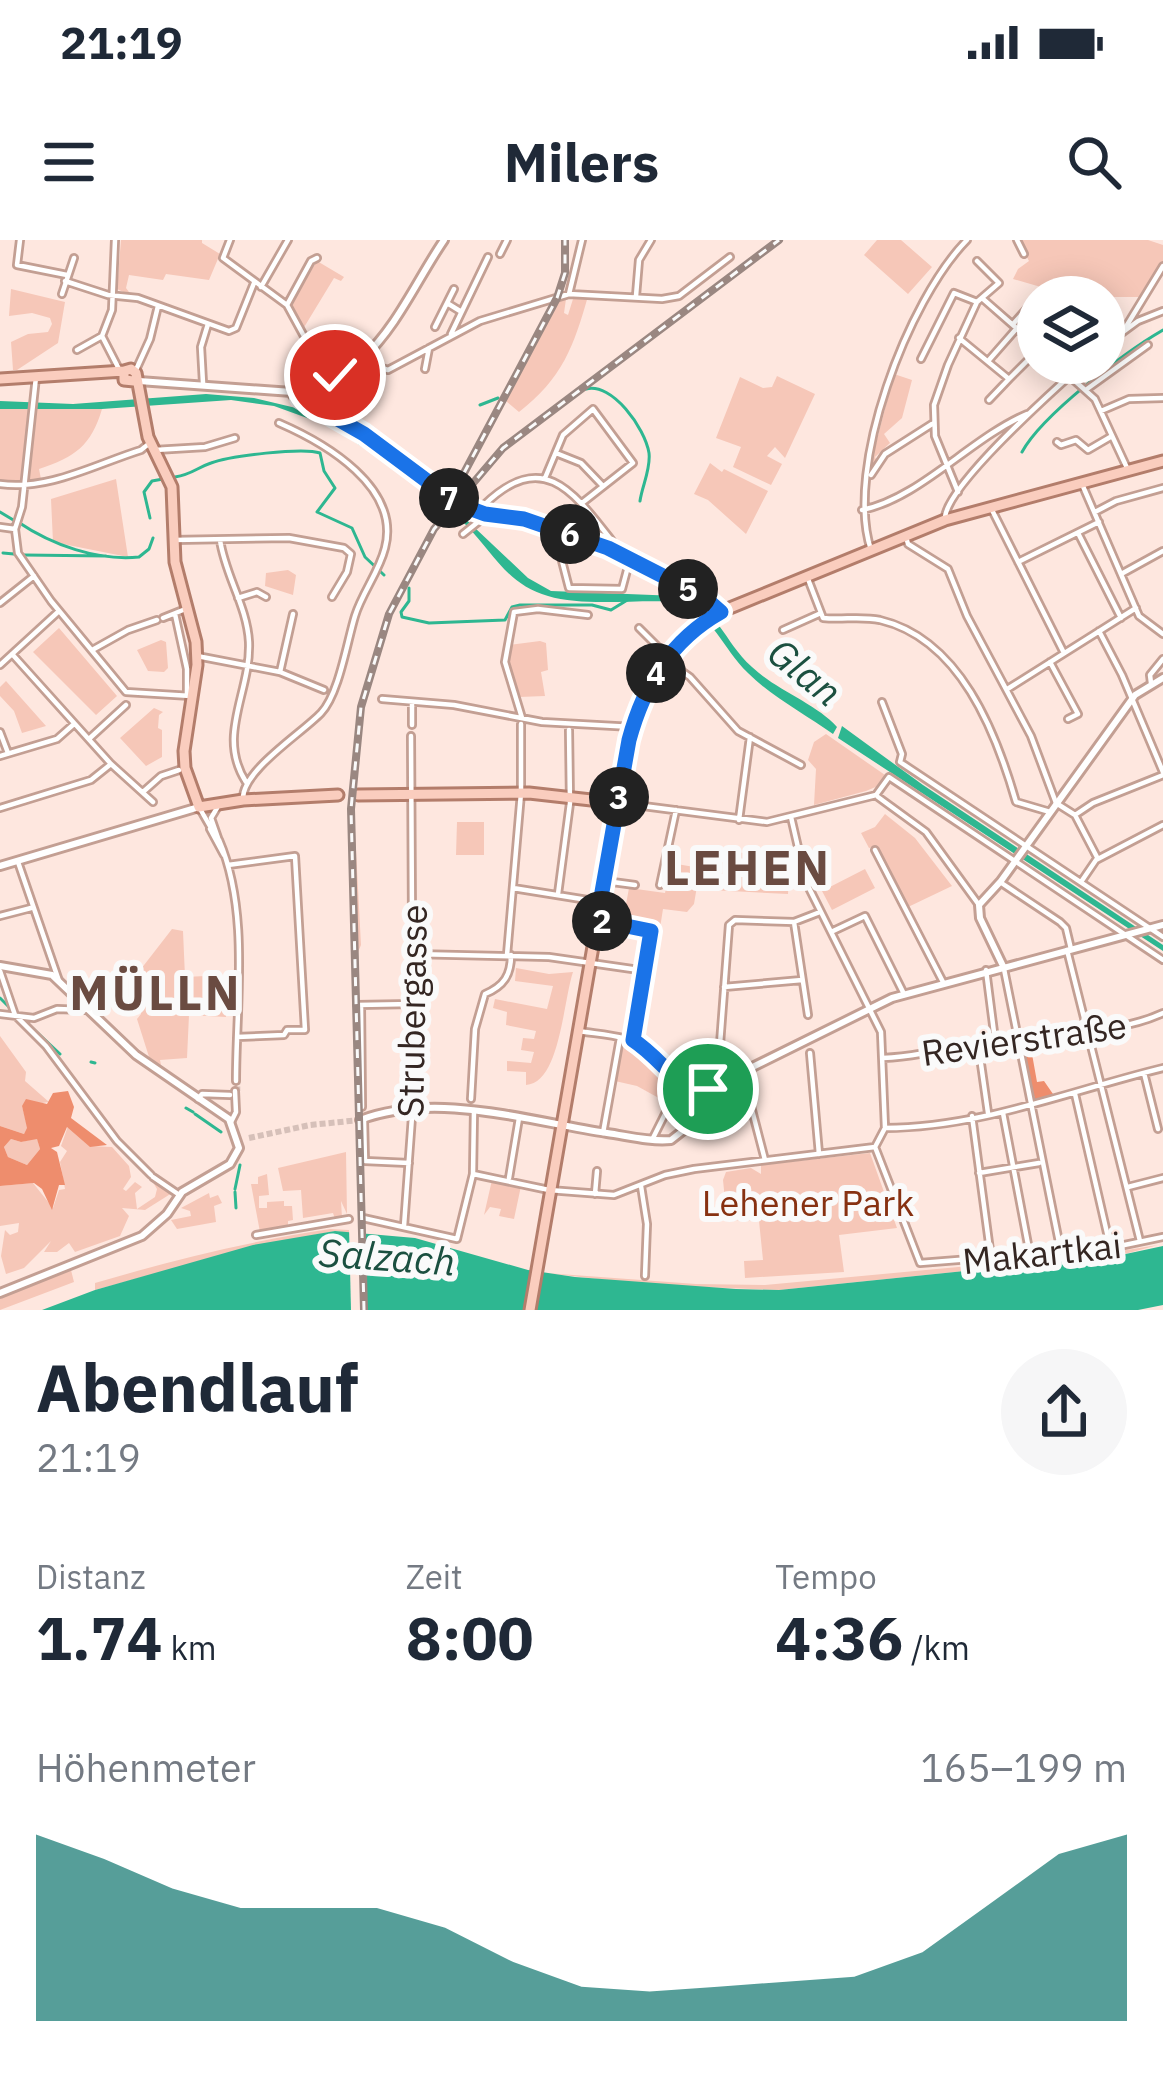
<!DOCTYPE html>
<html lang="de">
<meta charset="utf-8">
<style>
body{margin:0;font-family:"IBM Plex Sans",sans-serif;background:#f6f6f7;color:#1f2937;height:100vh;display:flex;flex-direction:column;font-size:45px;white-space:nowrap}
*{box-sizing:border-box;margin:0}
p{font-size:39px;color:#747a83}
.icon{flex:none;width:66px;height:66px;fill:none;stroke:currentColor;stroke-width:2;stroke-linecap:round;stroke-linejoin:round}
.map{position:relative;height:1070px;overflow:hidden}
.drawer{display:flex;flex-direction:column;background:#fff;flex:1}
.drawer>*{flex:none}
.controls{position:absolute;left:1017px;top:36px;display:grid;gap:24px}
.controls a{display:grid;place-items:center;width:108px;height:108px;border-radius:50%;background:#fff;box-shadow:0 6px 30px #0003;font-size:60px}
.pin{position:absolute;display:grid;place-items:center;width:102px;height:102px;color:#fff;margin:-51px;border:6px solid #fff;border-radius:50%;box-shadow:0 3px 12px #0007}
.km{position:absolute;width:60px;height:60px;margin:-30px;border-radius:50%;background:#222;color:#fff;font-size:33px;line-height:60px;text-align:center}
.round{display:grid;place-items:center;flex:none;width:126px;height:126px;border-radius:63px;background:#f6f6f7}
.summary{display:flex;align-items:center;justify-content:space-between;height:204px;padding:0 36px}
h1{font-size:66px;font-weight:700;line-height:90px}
.figures{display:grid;grid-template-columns:repeat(3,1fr);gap:18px;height:204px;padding:12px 36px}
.figures div{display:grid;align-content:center}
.figures b{font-size:60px;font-weight:700}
.figures small{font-size:33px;font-weight:400}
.figures p{font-size:33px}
.chart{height:336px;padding:24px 36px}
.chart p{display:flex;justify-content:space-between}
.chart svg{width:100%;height:216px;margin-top:12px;fill:#0f766e;opacity:.7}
.status{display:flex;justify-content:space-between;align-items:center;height:84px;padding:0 60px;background:#fff;direction:ltr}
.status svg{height:33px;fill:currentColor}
header{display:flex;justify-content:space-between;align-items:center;height:156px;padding:0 36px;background:#fff;font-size:54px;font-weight:700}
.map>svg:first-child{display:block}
.green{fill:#f6c7b8}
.forest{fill:#ee8d6d;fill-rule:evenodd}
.water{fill:#2eb791}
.pier{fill:#fee7df}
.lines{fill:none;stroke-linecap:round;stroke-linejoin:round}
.stream{stroke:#2eb791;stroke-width:3}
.minor-tunnel{stroke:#d6c0b9;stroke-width:4.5;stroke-dasharray:4.5 2;stroke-linecap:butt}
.tertiary-tunnel{stroke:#d6c0b9;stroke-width:6;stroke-dasharray:6 3;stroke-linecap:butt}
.minor-casing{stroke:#c39f93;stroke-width:10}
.tertiary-casing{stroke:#c39f93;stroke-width:12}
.primary-casing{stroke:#b37d6b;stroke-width:15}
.minor{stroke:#fff;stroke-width:4.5}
.tertiary{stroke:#fff;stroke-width:6}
.primary{stroke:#facdbe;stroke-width:9}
.rail-casing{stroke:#9a8781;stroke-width:8}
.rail{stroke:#fafafa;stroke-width:3;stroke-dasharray:9;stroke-linecap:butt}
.route-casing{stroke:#fff;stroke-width:24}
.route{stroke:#1a73e8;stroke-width:15}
.labels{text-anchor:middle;stroke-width:12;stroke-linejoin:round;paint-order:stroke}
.street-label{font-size:36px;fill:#342622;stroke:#fafafa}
.park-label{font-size:36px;fill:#873111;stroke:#fafafa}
.water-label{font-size:39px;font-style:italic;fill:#1b5040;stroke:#fafafa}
.district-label{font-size:48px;font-weight:bold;letter-spacing:3px;fill:#6a4b41;stroke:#fafafa}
</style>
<div class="status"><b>21:19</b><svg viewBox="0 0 49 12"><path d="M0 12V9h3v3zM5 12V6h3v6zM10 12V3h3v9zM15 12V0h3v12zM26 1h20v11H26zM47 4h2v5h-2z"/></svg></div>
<header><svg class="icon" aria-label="menu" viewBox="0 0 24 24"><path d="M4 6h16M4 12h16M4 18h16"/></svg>Milers<svg class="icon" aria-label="search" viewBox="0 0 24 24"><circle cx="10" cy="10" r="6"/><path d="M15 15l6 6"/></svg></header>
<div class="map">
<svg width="1163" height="1070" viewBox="0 0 1163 1070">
<rect width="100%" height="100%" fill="#fee7df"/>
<path class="green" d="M 121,0 L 202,0 L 202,3 L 220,14 L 209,40 L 166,34 L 163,40 L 129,35 L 126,48 L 132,56 L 117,49 Z
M 877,0 L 901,0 L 932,27 L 908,54 L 864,15 Z
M 1018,0 L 1148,0 L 1163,5 L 1163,25 L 1142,57 L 1059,57 L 1058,52 L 1013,39 L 1018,29 L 1029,21 Z
M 317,21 L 344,37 L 341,41 L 334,38 L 303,89 L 290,64 Z
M 11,49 L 65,62 L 58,103 L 17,130 L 13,130 L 11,102 L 28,94 L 48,92 L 52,84 L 50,78 L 32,73 L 9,76 Z
M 588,56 C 574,106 562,139 519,172 L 506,161 L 559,59 L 566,59 L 564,73 L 568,75 L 573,59 Z
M 894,134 L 912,140 L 902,178 L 884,194 L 890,203 L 875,217 L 877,222 L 867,238 Z
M 777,136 L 815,154 L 785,218 L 775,207 L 767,216 L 782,224 L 771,245 L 733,227 L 741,207 L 716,198 L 740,137 L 763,148 L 772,147 Z
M 0,169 L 102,169 C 91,206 75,217 39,229 L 41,239 L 4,243 L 0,241 Z
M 710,223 L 722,232 L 724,229 L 768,251 L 746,294 L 708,260 L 694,254 Z
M 116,239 L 128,317 L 53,302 L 51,259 Z
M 288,330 L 296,335 L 293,355 L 265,346 L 266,333 Z
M 59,388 L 117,456 L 96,475 L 33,412 Z
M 161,400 L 166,402 L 168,428 L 164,432 L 148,431 L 137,410 Z
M 540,401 L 546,403 L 548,430 L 541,432 L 545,456 L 519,457 L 508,422 L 509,405 Z
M 6,441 L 46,486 L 22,493 L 14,471 L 0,456 L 0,447 Z
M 154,468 L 163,472 L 159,475 L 158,488 L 162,490 L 162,517 L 146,526 L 120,498 Z
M 826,494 L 885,535 L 878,546 L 866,551 L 814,565 L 816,529 L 808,520 L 814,502 Z
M 354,572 L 361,705 L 355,719 Z
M 885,574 L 915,598 L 952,646 L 908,667 L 878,606 L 869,608 L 861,593 L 875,587 Z
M 457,582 L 484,582 L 484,615 L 456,615 Z
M 710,612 L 790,614 L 788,654 L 710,650 Z
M 671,623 L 700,628 L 694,664 L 687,672 L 663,669 L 660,688 L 623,681 L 629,648 L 665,653 Z
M 865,629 L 875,648 L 832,670 L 822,651 Z
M 172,689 L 183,691 L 185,737 L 226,735 L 226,777 L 189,775 L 187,818 L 160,820 L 161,825 L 150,820 L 137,779 L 141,774 L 141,729 Z
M 516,728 L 549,734 L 573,732 C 563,762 560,843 526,845 L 526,832 L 507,831 L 507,821 L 531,823 L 534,812 L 521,810 L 523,798 L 534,799 L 536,791 L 506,785 L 507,772 L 493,768 L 495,759 L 547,769 L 553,746 L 515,741 Z
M 0,796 L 26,832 L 25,841 L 49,862 L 22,866 L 28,889 L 24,894 L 0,886 Z
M 626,804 L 644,813 L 675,845 L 666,862 L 637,846 L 615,841 L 621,808 Z
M 68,886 L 90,906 L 112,907 L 129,926 L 131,937 L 123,949 L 126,951 L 135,942 L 142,947 L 135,953 L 137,969 L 155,957 L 157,949 L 151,939 L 172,953 L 145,970 L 122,968 L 129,976 L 120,996 L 75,1012 L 69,1003 L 57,1012 L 44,1012 L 51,1001 L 24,1028 L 6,1034 L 1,1016 L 5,990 L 10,995 L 18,992 L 19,983 L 0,986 L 0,946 L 33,943 L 53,968 L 59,950 L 65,949 L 60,922 L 67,911 L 61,906 Z
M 37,898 L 40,909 L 27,925 L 8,917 L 4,907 L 11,899 L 21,902 Z
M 346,912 L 347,974 L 341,961 L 342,978 L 335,979 L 333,973 L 303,978 L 301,950 L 283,951 L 278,928 Z
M 870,913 L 897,988 L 839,995 L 844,1032 L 745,1038 L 744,1021 L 763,1020 L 759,981 L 727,980 L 723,940 L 726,932 L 751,928 L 761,934 L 761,925 Z
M 267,934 L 269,955 L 259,956 L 259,968 L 267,968 L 267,962 L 284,961 L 284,966 L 292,966 L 293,980 L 288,981 L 288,987 L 260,992 L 251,944 L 258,944 L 258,937 Z
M 492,940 L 521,946 L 514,979 L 499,976 L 501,969 L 490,967 L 484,975 Z
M 209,953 L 210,958 L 218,955 L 222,963 L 214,966 L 216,982 L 177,989 L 171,980 L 191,976 L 190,971 L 181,968 Z
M 330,989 L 349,990 L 349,993 L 335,991 L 253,1007 L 95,1050 L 95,1043 C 173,1020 250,1001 330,989 Z
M 1158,1005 L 1121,1015 L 779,1050 L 650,1045 L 546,1033 L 696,1044 L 765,1045 L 1108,1013 Z
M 70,1026 L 74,1042 L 0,1070 L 0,1058 Z"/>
<path class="forest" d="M 1043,800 L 1032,814 L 1037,842 L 1044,841 L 1053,854 L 1035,860 L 1021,801 Z
M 68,851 L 74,867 L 71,878 L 107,905 L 90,907 L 67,887 L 59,906 L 51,908 L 57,912 L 65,945 L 59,945 L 52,970 L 42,949 L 34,943 L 0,946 L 0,886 L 24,894 L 27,888 L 22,866 L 26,859 L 47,864 L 53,853 ZM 11,899 L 21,902 L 37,899 L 40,909 L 27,925 L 8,917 L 4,907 Z"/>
<path class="water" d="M 206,154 L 254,158 L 296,168 L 346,190 L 456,270 L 528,338 L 551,351 L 678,356 C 721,370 722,400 752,427 C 776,450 817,464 837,487 L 833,494 C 805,474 772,457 748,433 C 722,408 714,375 677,362 C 639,359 583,367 548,356 C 508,345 493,313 467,286 C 429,247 377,217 332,187 L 274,166 L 231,160 L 102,169 L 0,169 L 0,161 L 73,164 Z
M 842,486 L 923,545 L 1163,705 L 1163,711 L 838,498 Z
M 335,991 L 415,998 L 528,1030 L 575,1037 L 736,1049 L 779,1050 L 1121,1015 L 1163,1006 L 1163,1065 L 1138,1070 L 42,1070 L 95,1050 L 253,1005 Z"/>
<path class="pier" d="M 349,987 L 364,987 L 367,1070 L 351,1070 Z"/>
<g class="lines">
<path class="stream" d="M 586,149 C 612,142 645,188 649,213 C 651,229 642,246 640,261
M 480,165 L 498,158
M 1022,212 C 1042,175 1125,112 1163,90
M 175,237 C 193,234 196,228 211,223 C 229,216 303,207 320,213 L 324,231 L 335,248 L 317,272 L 352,288 L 365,317 L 384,335
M 0,272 L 15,281
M 150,278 L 144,252 L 152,241 L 163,239
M 18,282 C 52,305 97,321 139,317 L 149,309 L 153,298
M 3,313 L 14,314
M 24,315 L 106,316
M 409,348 L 409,361 L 401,372 L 402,377 L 429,383 L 505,380 L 512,367 L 520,365 L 592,365 L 611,370 L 629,359
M 0,758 L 9,767
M 26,782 L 60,814
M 91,822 L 95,823
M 186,868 L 193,872
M 195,874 L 221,892
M 235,949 L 240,925
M 235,952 L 236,968"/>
<path class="minor-tunnel" d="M 238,851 L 238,840"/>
<path class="tertiary-tunnel" d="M 249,898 L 310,885 L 360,880"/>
<defs>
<path id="minor" d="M 20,0 L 17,25 L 67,35
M 115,0 L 112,70 L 102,96 L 120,131
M 230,0 L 223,18 L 287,65 L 305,98 L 351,127
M 1017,0 L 1024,14
M 500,14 L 507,0
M 65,41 L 108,55 L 138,58 L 229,91 L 236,88 L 254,43
M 261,47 L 288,0
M 62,54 L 74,18
M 569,54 L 582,0
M 636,56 L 639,20 L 651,0
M 982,58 L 1038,107
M 447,63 L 454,49
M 287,65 L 311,21 L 317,18
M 1014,83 L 1039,55 L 1048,57
M 435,87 L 447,63 L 460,71
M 1124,90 L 1163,26
M 451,94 L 488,17
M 959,98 L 1009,139 L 1038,110
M 1104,106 L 1138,81 L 1163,71
M 77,110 L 102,96
M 921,119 L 954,53 L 977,62
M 989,120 L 1017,88
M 361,121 L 388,130 L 480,81 L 569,54 L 662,59 L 679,56 L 730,17
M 1055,123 L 1095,159 L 1128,230
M 425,129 L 429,108
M 135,132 L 150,99 L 158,66
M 36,137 L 22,267 L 15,289 L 18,313 L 51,361 L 126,452 L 191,456
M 203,143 L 201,107 L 208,84
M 1087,149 L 1148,105
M 301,158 L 364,194 L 458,264 L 482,270
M 989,160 L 1009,139
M 1101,171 L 1129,159 L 1163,158
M 1057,202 L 1061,205 L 1076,200 L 1088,210 L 1112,196
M 155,210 L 205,207 L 235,198
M 556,213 L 581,223 L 603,246
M 871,235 L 885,214 L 932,184
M 545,238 L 563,195 L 593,169 L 633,223 L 582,263
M 0,244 C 48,251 96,224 141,210 L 151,202
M 1082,244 L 1139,376 L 1163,394
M 958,252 L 935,196 L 934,165 L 948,125 L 977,62 L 999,43 L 977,21
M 484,265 C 543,208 573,251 612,301 L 608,308
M 491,268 L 608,308 L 705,357 L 721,372
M 991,268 L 1064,413
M 862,270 C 920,258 971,198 1027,174
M 1095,272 L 1116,261 L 1163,248
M 945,277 C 949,243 1055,149 1084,123
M 0,287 L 15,289
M 1078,293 L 1121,378
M 463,294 L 488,274
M 906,297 L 908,304 L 948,329 L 967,376 L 1031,496 L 1056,563 L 1075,575 L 1098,619
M 174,300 L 289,298 L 344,308 L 351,314 L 347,332 L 332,357
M 220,300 C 225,335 247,366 249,402 C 251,453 216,495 246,542
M 871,310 C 844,228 908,60 967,0
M 561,317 L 569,348 L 622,349 L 630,319
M 1018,322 L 1099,282
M 1123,333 L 1163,311
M 808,339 L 823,378 C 842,380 861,376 880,380 C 960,399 996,492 1016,562 L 1050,572
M 238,358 L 257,352 L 266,357
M 0,363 L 34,336
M 175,374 L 187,429 L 187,455
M 163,378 L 188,368
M 639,388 L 667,416
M 783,390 L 821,373
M 1099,391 L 1122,435 L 1163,532
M 94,409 L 128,390 L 157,380
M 12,414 L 111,524 L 153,562
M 197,416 L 280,432 L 324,450
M 666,420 L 690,437 L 738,491 L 801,525
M 1050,422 L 1078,474 L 1068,479
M 0,425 L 59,371
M 280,432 L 293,374
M 1151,443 L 1150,435 L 1163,419
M 1009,448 L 1136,368
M 382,459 L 454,465 L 542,482 L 633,487
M 882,462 L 902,514 L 900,522 L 1163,697
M 522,478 L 505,422 L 514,372 L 538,369 L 588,375
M 412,485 L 412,462
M 0,492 L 8,513
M 90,498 L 126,465
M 0,516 L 57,499 L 74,484
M 143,552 L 161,536 L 179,530
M 878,557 L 926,592 L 979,665
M 243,560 C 241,531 301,494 321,473 C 339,454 347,402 355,376 C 362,353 379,332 385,308 C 401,247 325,203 279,183
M 620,563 L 767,582 L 876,555 L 889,537 L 1163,720
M 199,567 L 211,588
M 0,568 L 91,540 L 111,524
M 217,568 L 211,578 L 218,598
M 1075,575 L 1093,563 L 1163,535
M 791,577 L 806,642 L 881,792 L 885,888
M 739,580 L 750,497
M 210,589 L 224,615
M 219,600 C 250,672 236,764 236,841
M 875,610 L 943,742
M 18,622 L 59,741
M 228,625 L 295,616 L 305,790 L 287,790 L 284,795 L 237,797
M 605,641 L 635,645
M 1000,642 L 1060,682 L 1066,688 L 1071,709
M 1081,642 L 1096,620 L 1163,585
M 660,645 L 676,570
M 513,648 L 600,662
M 558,654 L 570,563 L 569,490
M 0,676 L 31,668
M 597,680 L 651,691 L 653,695 L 633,800
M 794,682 L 808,775
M 831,692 L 865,676 L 904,754
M 1067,710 L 1140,1001
M 413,714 L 549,717 L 646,731
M 507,715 L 521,553 L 521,484
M 1004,729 L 1061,1012
M 986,730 L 995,800
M 0,731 L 15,775
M 724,747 L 802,740
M 357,765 L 413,764
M 361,765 L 362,867
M 0,774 L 34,778 L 57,769 L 85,770
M 15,775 L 46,806 L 117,901 L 151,935
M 579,791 C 603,795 632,795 652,812 C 670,828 678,845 701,856
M 978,803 L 988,873
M 810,813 L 819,914
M 883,818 C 927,816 970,802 1014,796 C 1064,790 1115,795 1163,773
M 1144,833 L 1158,889
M 1075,854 L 1110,1006
M 198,859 L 202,854 L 230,855
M 471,859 L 475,789 L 485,754 C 504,746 511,735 511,715
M 1003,873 L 1030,1015
M 972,876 L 991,1018
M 364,880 L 365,921 L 409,923
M 231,882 L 236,872 L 235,851
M 603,893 L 620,798
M 653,898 L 680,844
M 875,907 L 920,1023 L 1110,1008 L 1163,997
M 875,907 L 885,888 C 980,888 1072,850 1163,828
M 765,920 L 747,851 L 720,804 L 729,685 L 735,680 L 794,682 L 820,672
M 979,933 L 1039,923
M 473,934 L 549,950 L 614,955 L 665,935 L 694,929 L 875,907
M 153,937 L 178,954
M 509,938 L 519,878
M 641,946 L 647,984 L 645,1036
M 1128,947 L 1163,938
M 595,954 L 597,931
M 363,978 L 457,999 L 473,934 L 474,870
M 404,986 L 413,863 L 411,496
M 256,995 L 349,979"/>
<path id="tertiary" d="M 139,141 L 292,152
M292 152a6 6 0 1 1 12 0a6 6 0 1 1-12 0Z
M 304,149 C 324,141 346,133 363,118 C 397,87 418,38 444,0
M 0,626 L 199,567
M 0,726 L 52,735 L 136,815 L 229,879 L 239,908 L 230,924 L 182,952 L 167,974 L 142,996 L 0,1053
M 1003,726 L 980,678 L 979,665 L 1001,641 L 1135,455 L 1163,438
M 360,880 C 437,851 527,881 607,893 C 628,896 650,902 671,900 L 685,889 L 708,849 L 892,758 L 1163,685"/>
<path id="primary" d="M 0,139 L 124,131
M 134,141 L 124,140 L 124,131 L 131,129 L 136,133 L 148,197 L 172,247 L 175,322 L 196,402 L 197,425 L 184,511 L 185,528 L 199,567 L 243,560 L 338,555
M 358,555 L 529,553 L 618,563
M 530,1070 L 629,499 C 644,445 671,400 720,372 L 945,280 L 1163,221"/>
</defs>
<use href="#minor" class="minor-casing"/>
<use href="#tertiary" class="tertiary-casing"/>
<use href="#primary" class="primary-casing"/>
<use href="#minor" class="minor"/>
<use href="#tertiary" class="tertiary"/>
<use href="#primary" class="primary"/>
<defs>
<path id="rail" d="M 464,233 L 557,58 L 565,33 L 565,0
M 364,1070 L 351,569 L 361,467 L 389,374 L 434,289 L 503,208 L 779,0"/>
</defs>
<use href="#rail" class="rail-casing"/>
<use href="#rail" class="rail"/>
</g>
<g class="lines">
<defs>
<path id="route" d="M 335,135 L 304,149 L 301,158 L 364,194 L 458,264 L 485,274 L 524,279 L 608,308 L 704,357 L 721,372 C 671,400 644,445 629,500 L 597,680 L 651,691 L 633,800 C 659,817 673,842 701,856 L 708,849"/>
</defs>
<use href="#route" class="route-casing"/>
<use href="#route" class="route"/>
</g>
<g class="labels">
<g class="street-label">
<text transform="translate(412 771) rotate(-89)" y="13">Strubergasse</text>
<text transform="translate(1024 799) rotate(-8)" y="13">Revierstraße</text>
<text transform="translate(1042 1013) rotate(-6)" y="13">Makartkai</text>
</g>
<g class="park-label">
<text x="808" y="976">Lehener Park</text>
</g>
<g class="water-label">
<text transform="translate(805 432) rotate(39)" y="14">Glan</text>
<text transform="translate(387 1017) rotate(4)" y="14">Salzach</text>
</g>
<g class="district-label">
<text x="748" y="645">LEHEN</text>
<text x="156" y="770">MÜLLN</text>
</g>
</g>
</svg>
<div class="controls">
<a><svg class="icon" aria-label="layers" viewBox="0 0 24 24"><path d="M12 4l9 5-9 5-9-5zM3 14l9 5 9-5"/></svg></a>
</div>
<div class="pin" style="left:708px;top:849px;background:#1e9e55"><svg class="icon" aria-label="arrive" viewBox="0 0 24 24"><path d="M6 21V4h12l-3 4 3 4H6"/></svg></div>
<div class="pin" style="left:335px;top:135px;background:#d93025"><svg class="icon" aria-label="check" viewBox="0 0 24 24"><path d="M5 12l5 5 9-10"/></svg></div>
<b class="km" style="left:602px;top:681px">2</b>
<b class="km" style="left:619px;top:557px">3</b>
<b class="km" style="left:656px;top:433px">4</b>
<b class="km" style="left:688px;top:349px">5</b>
<b class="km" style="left:570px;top:294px">6</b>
<b class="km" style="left:449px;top:258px">7</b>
</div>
<section class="drawer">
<div class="summary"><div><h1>Abendlauf</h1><p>21:19</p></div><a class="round"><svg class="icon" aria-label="share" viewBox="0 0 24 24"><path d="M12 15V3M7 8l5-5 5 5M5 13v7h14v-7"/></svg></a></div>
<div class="figures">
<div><p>Distanz</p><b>1.74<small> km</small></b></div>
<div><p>Zeit</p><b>8:00</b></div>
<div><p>Tempo</p><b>4:36<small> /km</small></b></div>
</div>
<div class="chart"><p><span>Höhenmeter</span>165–199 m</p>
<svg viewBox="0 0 160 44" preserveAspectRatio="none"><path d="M0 44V6L10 11L20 17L30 21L40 21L50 21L60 25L70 32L80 37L90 38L100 37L110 36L120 35L130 30L140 20L150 10L160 6V44z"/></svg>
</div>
</section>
